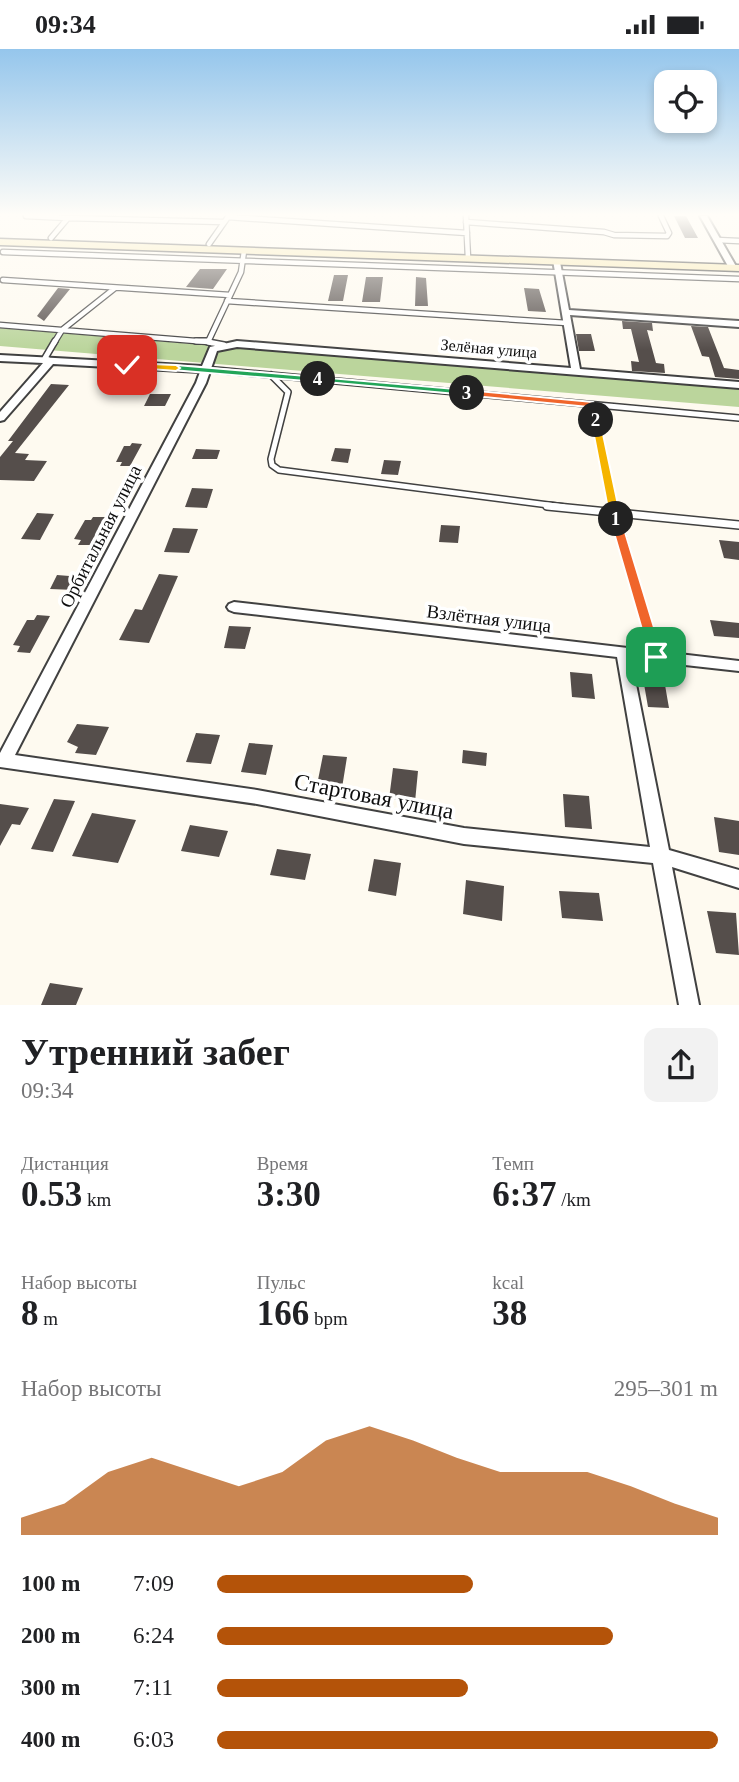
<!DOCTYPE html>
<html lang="ru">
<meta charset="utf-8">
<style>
body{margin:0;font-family:"Times New Roman",serif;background:#f2f2f2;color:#202124;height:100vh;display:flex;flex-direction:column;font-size:26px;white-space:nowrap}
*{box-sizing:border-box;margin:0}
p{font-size:23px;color:#757577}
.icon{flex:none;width:38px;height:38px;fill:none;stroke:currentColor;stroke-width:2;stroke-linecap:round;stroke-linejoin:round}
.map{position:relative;height:956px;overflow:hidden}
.drawer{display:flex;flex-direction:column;background:#fff;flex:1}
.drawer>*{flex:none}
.controls{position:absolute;left:654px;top:21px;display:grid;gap:14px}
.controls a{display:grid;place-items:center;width:63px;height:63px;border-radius:14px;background:#fff;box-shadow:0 4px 10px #0003;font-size:35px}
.pin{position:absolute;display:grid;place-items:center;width:60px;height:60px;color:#fff;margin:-30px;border-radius:14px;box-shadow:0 4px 10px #0006}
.km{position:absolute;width:35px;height:35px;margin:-18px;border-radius:50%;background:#222;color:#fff;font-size:19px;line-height:35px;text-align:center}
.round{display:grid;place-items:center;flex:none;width:74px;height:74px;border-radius:14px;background:#f2f2f2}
.overview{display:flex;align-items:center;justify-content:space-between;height:119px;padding:0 21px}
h1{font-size:38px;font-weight:700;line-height:52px}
.metrics{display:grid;grid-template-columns:repeat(3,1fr);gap:10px;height:119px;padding:7px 21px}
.metrics div{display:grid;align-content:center}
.metrics b{font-size:35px;font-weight:700}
.metrics small{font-size:19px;font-weight:400}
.metrics p{font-size:19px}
.chart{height:196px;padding:14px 21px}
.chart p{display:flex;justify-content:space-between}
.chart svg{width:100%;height:126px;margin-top:7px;fill:#b45309;opacity:.7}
ul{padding:0 21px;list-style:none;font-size:23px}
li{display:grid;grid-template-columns:112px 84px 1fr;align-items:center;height:52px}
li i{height:18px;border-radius:9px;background:#b45309}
.status{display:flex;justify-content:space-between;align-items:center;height:49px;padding:0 35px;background:#fff;direction:ltr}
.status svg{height:19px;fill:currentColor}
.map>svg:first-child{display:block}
.forest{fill:#bbd59c}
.building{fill:#554e4b}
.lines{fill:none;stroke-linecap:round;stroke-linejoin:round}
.lane-far2-casing{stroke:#414141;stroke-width:7}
.lane-far1-casing{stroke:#414141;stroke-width:8}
.lane-casing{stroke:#414141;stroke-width:10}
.street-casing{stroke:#414141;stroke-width:4}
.secondary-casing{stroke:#303030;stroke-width:3}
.lane-far2{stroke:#fff;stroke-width:4.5}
.lane-far1{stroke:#fff;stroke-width:5}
.lane{stroke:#fff;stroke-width:7}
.street{fill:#fff;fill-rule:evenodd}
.secondary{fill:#f8e9b0;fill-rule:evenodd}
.split-1{fill:#f0652b;stroke:#fff;stroke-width:2}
.split-2{fill:#f5b400;stroke:#fff;stroke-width:2}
.split-3{fill:#f0652b;stroke:#fff;stroke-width:2}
.split-4{fill:#22a559;stroke:#fff;stroke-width:2}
.split-5{fill:#22a559;stroke:#fff;stroke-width:2}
.split-6{fill:#f5b400;stroke:#fff;stroke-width:2}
.labels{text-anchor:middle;stroke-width:7;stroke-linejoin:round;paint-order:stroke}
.far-street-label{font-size:16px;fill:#0e0e0e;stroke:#fff}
.street-label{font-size:19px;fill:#0e0e0e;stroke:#fff}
.near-street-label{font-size:23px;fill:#0e0e0e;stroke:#fff}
</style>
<div class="status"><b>09:34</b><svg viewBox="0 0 49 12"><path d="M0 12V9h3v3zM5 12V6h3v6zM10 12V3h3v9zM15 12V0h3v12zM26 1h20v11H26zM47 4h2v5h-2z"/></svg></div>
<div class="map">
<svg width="739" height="956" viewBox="0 0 739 956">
<rect width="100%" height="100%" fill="#fefaf0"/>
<path class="forest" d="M 0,279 L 739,340 L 739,358 L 0,297 Z"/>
<path class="building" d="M 674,167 L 686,167 L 698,189 L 685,189 Z
M 200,220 L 227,220 L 213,240 L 186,238 Z
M 334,226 L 348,226 L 343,252 L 328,252 Z
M 366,228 L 383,228 L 380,253 L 362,253 Z
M 416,228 L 426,229 L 428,257 L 415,257 Z
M 58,239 L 70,240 L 44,272 L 37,267 Z
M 524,239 L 539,240 L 546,263 L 528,262 Z
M 622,272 L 652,274 L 653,282 L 647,281 L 656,314 L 664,315 L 665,324 L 632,322 L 631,312 L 639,313 L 631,280 L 623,280 Z
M 691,277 L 708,278 L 724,319 L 739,321 L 739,330 L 715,328 L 709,308 L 702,307 Z
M 576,285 L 591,285 L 595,302 L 579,302 Z
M 51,335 L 69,336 L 15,404 L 29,405 L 25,411 L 47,412 L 34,432 L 0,431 L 0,408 L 13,392 L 8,392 Z
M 150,345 L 171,345 L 165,357 L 144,357 Z
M 132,394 L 142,395 L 130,417 L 120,417 L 122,413 L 116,413 L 124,397 L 130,397 Z
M 335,399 L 351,400 L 348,414 L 331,412 Z
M 196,400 L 220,401 L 217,410 L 192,410 Z
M 384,411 L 401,412 L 398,426 L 381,425 Z
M 192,439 L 213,440 L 207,459 L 185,458 Z
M 37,464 L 54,465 L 40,491 L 21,490 Z
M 93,468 L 105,468 L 90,496 L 78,496 L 81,491 L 74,490 L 85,471 L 91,471 Z
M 441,476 L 460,477 L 458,494 L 439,493 Z
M 173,479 L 198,480 L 189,504 L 164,503 Z
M 719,491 L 739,493 L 739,511 L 724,509 Z
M 159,525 L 178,527 L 149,594 L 119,591 L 135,560 L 142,561 Z
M 57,526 L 82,528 L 75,541 L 50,540 Z
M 37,566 L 50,567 L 30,604 L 17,603 L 20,597 L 13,596 L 27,571 L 34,571 Z
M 710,571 L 739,574 L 739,589 L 714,587 Z
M 229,577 L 251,578 L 245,600 L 224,599 Z
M 570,623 L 592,625 L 595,650 L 572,648 Z
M 644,635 L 665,636 L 669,659 L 648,658 Z
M 77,675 L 109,678 L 96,706 L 75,704 L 78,698 L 67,693 Z
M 196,684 L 220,686 L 211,715 L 186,713 Z
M 249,694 L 273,696 L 266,726 L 241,723 Z
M 463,701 L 487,704 L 486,717 L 462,714 Z
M 323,706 L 347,708 L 342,739 L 317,736 Z
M 393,719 L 418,722 L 415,753 L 389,750 Z
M 563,745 L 589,747 L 592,780 L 565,778 Z
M 54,750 L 75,752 L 53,803 L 31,800 Z
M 0,755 L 29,759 L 20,776 L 12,775 L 0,797 Z
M 92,764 L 136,771 L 118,814 L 72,807 Z
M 714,768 L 739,772 L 739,806 L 719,803 Z
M 190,776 L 228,782 L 219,808 L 181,802 Z
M 277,800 L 311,805 L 305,831 L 270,826 Z
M 374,810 L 401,814 L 396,847 L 368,842 Z
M 466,831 L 504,837 L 502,872 L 463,865 Z
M 559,842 L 599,844 L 603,872 L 562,869 Z
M 707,862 L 736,864 L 739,906 L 716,904 Z
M 50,934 L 83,939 L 76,956 L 41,956 Z"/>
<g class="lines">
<defs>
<path id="lane-far2" d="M 26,167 L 68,169
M 466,167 L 468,209
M 466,173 L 604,183 L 614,186 L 667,187 L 669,184 L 661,167
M 51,189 L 68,169 L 223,173
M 717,191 L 739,192
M 209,195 L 228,168 L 467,184
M 3,203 L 739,230
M 3,231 L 230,246
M 227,252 L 567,274
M 0,276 L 208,293 L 241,223 L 244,202
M 208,293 L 212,294
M 54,294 L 62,281 L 115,239"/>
<path id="lane-far1" d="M 196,292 L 208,292
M 208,293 L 224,296
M 50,312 L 45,309 L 55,292
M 204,320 L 739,369
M 271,326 L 288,343 L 271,410 L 272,416 L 279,421 L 564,458
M 593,356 L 613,458"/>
<path id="lane" d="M 547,457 L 739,476
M 613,457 L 656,608"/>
<path id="street" d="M 700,167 L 707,167 L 737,219 L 736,221 L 729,219 Z
M 553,211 L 560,213 L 569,261 L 739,272 L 739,278 L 570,266 L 580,320 L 739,333 L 739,339 L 237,298 L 217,302 L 206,334 L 15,706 L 257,741 L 464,779 L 650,798 L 617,608 L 234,563 L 229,561 L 227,558 L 229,555 L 234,553 L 739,612 L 739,622 L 631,610 L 669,801 L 739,821 L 739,839 L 672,818 L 699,956 L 679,956 L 653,814 L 464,795 L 257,755 L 0,718 L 0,704 L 196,334 L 200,323 L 53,315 L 4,371 L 0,372 L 0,363 L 43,314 L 0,312 L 0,306 L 202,317 L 210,298 L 237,292 L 571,319 Z"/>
<path id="secondary" d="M 0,190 L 739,216 L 739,222 L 0,196 Z"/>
</defs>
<use href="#lane-far2" class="lane-far2-casing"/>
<use href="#lane-far1" class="lane-far1-casing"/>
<use href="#lane" class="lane-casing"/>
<use href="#street" class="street-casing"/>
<use href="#secondary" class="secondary-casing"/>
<use href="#lane-far2" class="lane-far2"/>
<use href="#lane-far1" class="lane-far1"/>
<use href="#lane" class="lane"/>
<use href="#street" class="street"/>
<use href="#secondary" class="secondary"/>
</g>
<linearGradient id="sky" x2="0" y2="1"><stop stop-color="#95c6ec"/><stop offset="0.55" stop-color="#fffdf8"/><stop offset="1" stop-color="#fffdf8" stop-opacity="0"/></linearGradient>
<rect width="739" height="301" fill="url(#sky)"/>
<path class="split-1" d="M 616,467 L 621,470 L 663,608 L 656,613 L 650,608 L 610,470 Z"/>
<path class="split-2" d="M 596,369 L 600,371 L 621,470 L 616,474 L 610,470 L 591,371 Z"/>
<path class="split-3" d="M 467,341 L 593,353 L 597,356 L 600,371 L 592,374 L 588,358 L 463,346 L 463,342 Z"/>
<path class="split-4" d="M 318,328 L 467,341 L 471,344 L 467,346 L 315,332 L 314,330 Z"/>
<path class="split-5" d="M 176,316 L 318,328 L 323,330 L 318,333 L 172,321 L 172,317 Z"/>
<path class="split-6" d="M 127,314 L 176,316 L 180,319 L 176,322 L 124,318 L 124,315 Z"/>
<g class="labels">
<g class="far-street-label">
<text transform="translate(489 299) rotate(5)" y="6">Зелёная улица</text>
</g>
<g class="street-label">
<text transform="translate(100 487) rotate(-63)" y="7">Орбитальная улица</text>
<text transform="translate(489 569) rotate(7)" y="7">Взлётная улица</text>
</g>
<g class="near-street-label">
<text transform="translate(374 747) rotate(11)" y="8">Стартовая улица</text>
</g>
</g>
</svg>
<div class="controls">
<a><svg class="icon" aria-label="locate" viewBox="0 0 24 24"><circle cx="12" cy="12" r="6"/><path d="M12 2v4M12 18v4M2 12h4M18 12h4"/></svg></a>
</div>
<div class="pin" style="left:656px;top:608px;background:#1e9e55"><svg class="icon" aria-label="arrive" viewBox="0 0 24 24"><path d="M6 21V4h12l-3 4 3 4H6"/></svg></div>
<div class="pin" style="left:127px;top:316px;background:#d93025"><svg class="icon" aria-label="check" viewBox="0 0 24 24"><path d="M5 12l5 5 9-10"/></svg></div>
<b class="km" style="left:616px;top:470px">1</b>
<b class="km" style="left:596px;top:371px">2</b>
<b class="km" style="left:467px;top:344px">3</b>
<b class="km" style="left:318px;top:330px">4</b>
</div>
<section class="drawer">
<div class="overview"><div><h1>Утренний забег</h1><p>09:34</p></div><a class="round"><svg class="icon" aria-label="share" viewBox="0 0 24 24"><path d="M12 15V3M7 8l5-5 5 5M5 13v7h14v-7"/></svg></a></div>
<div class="metrics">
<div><p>Дистанция</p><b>0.53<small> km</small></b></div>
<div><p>Время</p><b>3:30</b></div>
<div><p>Темп</p><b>6:37<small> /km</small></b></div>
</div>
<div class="metrics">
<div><p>Набор высоты</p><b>8<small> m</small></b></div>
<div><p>Пульс</p><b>166<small> bpm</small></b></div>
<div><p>kcal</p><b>38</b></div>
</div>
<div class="chart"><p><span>Набор высоты</span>295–301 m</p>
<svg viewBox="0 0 160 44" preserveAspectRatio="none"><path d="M0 44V38L10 33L20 22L30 17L40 22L50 27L60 22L70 11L80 6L90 11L100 17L110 22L120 22L130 22L140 27L150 33L160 38V44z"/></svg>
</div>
<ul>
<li><b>100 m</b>7:09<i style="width:51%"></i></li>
<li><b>200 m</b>6:24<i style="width:79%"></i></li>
<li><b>300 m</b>7:11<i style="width:50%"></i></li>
<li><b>400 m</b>6:03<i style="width:100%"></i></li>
</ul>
</section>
